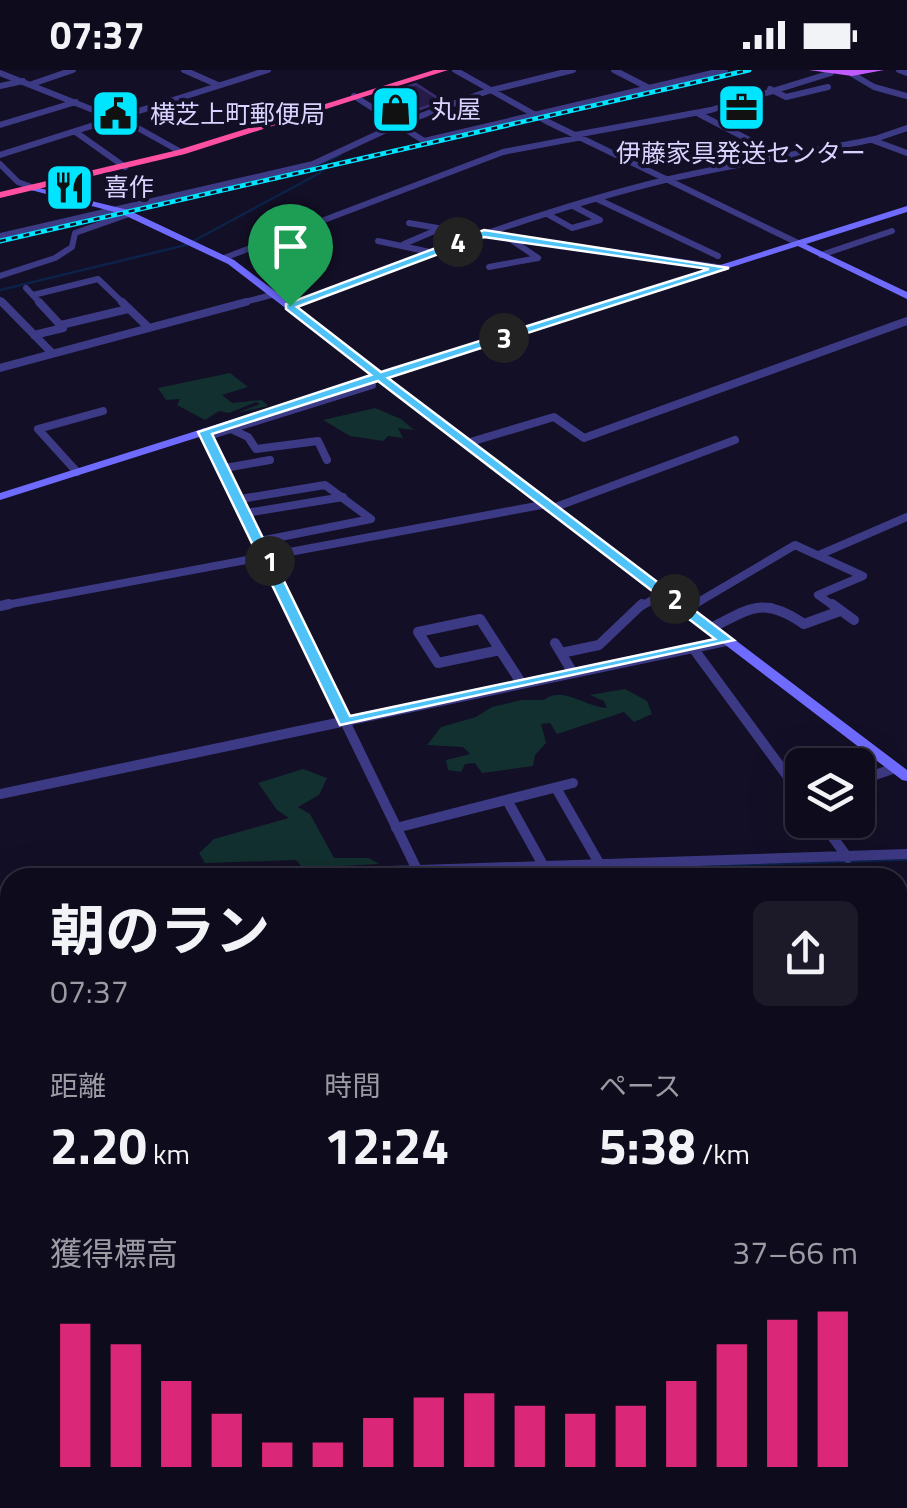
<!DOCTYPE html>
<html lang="ja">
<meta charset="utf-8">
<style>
body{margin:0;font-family:"Titillium Web","Noto Sans JP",sans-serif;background:#1c1929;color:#f1f3f6;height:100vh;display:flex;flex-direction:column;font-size:38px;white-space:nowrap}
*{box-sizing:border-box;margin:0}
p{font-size:32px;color:#9b9ba3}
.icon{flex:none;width:55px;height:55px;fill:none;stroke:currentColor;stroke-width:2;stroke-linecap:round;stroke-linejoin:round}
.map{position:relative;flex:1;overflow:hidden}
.panel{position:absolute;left:0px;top:798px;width:908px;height:642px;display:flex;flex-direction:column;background:#0e0b1c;border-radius:30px 30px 0 0;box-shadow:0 10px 40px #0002,0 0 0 2px #2e2b3b}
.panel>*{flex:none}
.fabs{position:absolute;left:785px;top:678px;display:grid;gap:20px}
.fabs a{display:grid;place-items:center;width:90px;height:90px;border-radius:15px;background:#0e0b1c;box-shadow:0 10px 40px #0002,0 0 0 2px #2e2b3b;font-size:50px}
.pin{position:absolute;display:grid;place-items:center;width:85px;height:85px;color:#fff;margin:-102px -42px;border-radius:50% 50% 50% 0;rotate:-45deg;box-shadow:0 0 10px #0007}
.pin .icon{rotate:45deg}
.km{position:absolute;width:50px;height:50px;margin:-25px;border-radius:50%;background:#222;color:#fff;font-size:28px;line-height:50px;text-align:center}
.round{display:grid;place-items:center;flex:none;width:105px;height:105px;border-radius:15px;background:#1c1929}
.summary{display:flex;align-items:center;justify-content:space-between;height:170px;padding:0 50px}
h1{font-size:55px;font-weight:700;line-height:75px}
.metrics{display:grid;grid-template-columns:repeat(3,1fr);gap:15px;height:170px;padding:10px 50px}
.metrics div{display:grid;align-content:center}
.metrics b{font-size:50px;font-weight:700}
.metrics small{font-size:28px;font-weight:400}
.metrics p{font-size:28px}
.chart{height:280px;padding:20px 50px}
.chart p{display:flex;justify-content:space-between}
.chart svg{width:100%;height:180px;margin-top:10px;stroke:#db2777;stroke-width:6}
.status{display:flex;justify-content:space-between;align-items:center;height:70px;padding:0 50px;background:#0e0b1c;direction:ltr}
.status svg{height:28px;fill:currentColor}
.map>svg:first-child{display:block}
.green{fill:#12302f}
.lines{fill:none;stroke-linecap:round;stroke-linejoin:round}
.stream-far1{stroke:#0c2248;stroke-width:2.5}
.stream{stroke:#0c2248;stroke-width:4}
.building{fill:#241b47;stroke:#3b2d73;stroke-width:2.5}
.street-far3{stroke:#3d3a85;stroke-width:6}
.street-far2{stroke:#3d3a85;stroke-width:8}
.street-far1{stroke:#3d3a85;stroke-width:10}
.street{stroke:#3d3a85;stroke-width:12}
.secondary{fill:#6f6bff;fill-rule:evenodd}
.primary{fill:#c25bff;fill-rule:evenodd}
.highway{fill:#ff4fa3;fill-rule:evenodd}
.rail-casing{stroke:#00e5ff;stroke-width:5}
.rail{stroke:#130f26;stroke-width:2.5;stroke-dasharray:6;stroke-linecap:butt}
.route{fill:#4fc3f7;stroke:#fff;stroke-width:2.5;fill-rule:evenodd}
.labels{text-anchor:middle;stroke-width:8;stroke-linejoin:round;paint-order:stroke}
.far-poi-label{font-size:25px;fill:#d9d4ff;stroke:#130f26;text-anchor:start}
</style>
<div class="status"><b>07:37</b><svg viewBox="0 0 49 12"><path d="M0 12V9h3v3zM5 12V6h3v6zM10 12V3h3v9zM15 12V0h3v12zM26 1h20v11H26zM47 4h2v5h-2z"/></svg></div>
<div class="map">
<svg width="907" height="1438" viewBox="0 0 907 1438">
<rect width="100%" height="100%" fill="#130f26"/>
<path class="green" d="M 230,303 L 248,317 L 222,325 L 232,333 L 262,330 L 268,336 L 237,343 L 260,334 L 256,332 L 229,343 L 219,341 L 205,350 L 177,335 L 180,329 L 166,330 L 158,318 Z
M 375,338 L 401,349 L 414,360 L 398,358 L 403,368 L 388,366 L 383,371 L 350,366 L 323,350 Z
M 625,619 L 647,631 L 652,644 L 634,652 L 624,642 L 557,664 L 550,653 L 541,654 L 546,673 L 535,685 L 533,696 L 482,703 L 475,693 L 465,694 L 461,702 L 448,700 L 446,690 L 470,684 L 463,677 L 427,675 L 441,657 L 476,647 L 492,637 L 521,630 L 544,630 C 563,615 584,637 607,638 L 604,631 L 590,625 Z
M 303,699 L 327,708 L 319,725 L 298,737 L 310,744 L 334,788 L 369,788 L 379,794 L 303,798 L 296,790 L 205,793 L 199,783 L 214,769 L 289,748 L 277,740 L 258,713 Z"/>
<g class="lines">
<path class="stream-far1" d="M 317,95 L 340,85
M 0,220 L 186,175 L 318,104 L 324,99 L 320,95"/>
<path class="stream" d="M 591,799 L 907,789
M 6,911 L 10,909"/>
</g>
<path class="building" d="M 416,14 L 442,31 L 420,39 L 392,22 Z"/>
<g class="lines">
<path class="street-far3" d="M 184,0 L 218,15
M 455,0 L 546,51 L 798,173
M 614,0 L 651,19
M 899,0 L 907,3
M 0,3 L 116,49
M 852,4 L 874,17 L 907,26
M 32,14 L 73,0
M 0,16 L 23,11
M 770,19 L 786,27 L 828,17
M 354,26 L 424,71 L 725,0
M 699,44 L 782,87
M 120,48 L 181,82
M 0,55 L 76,32
M 77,63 L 125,97
M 575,65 L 711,40 L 831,3
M 872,70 L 907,83
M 0,85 L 268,0
M 0,94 L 18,112 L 34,118
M 597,129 L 718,186
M 547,144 L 572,158 L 600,150 L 573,136
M 409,153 L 477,165
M 489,164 L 724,198
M 0,166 L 313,94 L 399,54 L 488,21 L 573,0
M 507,167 L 538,188
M 378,171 L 430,182
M 404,174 L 439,159
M 821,185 L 892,161
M 224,188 L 503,82 L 577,68
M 489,197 L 538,188
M 0,206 L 55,188 L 72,177 L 75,163 L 129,144
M 26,218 L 41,234
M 33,225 L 98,209 L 124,234
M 0,230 L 4,234
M 237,234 L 275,224
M 294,234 C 416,188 538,141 665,110 C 734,94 805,83 875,69 L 907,58"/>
<path class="street-far2" d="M 2,232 L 52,283
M 122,232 L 149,258
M 290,236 L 301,232
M 61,255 L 128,239
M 34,265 L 63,258 L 39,232
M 0,298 L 246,232
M 231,359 L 248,367 L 256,379 L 318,371 L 327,390
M 204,362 L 289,537
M 208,366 L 372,315
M 467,373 L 554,347 L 584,368 L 907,251
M 225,398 L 270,390
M 77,402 L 38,359 L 103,341
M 240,429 L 325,415 L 371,449 L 260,471
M 553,438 L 735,370
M 246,443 L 343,427
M 819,485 L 907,447
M 0,536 L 547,434
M 640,537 L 666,522
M 690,537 L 795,475 L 863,506 L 818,525 L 835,537
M 757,537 L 771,537"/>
<path class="street-far1" d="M 288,534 L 421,808
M 832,534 L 854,550
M 0,536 L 9,534
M 687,539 L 694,534
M 711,558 C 751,538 763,526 804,554 L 840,541
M 555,573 L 573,603
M 693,578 L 802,726
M 500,580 L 438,593 L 418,562 L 480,549 L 522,614
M 561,583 L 599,575 L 642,534
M 858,711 L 895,698
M 556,718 L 599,793
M 858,719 L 865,725
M 0,724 L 726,571
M 507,730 L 543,795
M 820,750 L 848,788
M 396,758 L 573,713
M 181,808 L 907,784
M 475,808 L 534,806
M 0,838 L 10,836
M 0,907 L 10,900
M 0,928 L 10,926"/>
<path class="street" d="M 0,928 L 5,927
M 898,1029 L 907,1026
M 0,1317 L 10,1308
M 898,1399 L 907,1389
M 715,1430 L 718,1438
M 878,1438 L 881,1430"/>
<path class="secondary" d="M 31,116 L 128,140 L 234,190 L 382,302 L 907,136 L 907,142 L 806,174 L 907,222 L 907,229 L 798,176 L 388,307 L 907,700 L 907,711 L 902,710 L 379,310 L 0,430 L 0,423 L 373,305 L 228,194 L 122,144 L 31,120 Z
M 0,940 L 6,942 L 10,957 L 10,1006 L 4,1004 L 0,990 Z
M 81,1430 L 101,1430 L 102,1438 L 82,1438 Z"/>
<path class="primary" d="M 809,0 L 884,0 L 852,6 Z"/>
<path class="highway" d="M 434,0 L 448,0 L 185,84 L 0,128 L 0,122 L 178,80 Z"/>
<defs>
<path id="rail" d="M 0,171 L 749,0"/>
</defs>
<use href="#rail" class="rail-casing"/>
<use href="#rail" class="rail"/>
</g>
<path class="route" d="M 484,160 L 729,198 L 388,308 L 734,570 L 340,655 L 198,362 L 371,305 L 286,239 L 286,234 ZM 484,167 L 709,199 L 381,302 L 297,237 ZM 378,311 L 715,569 L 350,646 L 212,364 Z"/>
<defs>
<symbol id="office-square" viewBox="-11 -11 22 22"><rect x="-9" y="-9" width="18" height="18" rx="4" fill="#00e5ff" stroke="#130f26"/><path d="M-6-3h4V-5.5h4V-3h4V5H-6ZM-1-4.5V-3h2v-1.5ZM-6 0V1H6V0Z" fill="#111"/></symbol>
<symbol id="shop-square" viewBox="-11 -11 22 22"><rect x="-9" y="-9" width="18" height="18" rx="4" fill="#00e5ff" stroke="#130f26"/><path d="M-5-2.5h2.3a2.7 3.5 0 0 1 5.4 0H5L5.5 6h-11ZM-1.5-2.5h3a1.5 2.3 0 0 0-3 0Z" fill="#111"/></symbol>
<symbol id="civic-square" viewBox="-11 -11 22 22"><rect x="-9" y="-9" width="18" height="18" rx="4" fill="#00e5ff" stroke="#130f26"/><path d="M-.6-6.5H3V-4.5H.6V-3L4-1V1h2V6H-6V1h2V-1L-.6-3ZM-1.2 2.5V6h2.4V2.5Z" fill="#111"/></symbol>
<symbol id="restaurant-square" viewBox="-11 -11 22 22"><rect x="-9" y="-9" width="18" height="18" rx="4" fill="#00e5ff" stroke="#130f26"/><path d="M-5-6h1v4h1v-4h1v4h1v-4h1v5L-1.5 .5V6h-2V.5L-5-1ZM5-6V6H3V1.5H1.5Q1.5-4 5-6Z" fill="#111"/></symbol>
</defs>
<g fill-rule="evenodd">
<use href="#office-square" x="714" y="10" width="55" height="55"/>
<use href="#shop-square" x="368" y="12" width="55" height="55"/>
<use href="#civic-square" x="88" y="16" width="55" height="55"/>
<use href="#restaurant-square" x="42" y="90" width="55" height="55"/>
</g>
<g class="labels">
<g class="far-poi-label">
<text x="431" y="48">丸屋</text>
<text x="150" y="53">横芝上町郵便局</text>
<text x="741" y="92" text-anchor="middle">伊藤家具発送センター</text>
<text x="104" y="126">喜作</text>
</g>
</g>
</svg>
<div class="fabs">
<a><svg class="icon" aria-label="layers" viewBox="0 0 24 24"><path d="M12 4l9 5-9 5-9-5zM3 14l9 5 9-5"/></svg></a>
</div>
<div class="pin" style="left:290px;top:236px;background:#1e9e55"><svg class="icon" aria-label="arrive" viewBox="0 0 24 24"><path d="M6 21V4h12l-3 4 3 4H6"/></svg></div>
<b class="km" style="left:270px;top:491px">1</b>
<b class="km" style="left:675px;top:529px">2</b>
<b class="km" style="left:504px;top:268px">3</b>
<b class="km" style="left:458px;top:172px">4</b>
<section class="panel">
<div class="summary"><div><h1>朝のラン</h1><p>07:37</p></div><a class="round"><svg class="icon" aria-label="share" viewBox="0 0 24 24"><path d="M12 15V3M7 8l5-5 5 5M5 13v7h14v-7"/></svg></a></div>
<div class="metrics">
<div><p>距離</p><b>2.20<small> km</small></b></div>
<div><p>時間</p><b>12:24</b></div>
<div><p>ペース</p><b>5:38<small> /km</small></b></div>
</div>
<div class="chart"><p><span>獲得標高</span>37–66 m</p>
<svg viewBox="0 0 160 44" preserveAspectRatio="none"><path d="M5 44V9M15 44V14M25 44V23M35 44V31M45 44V38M55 44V38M65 44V32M75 44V27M85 44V26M95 44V29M105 44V31M115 44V29M125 44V23M135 44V14M145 44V8M155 44V6"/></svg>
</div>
</section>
</div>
